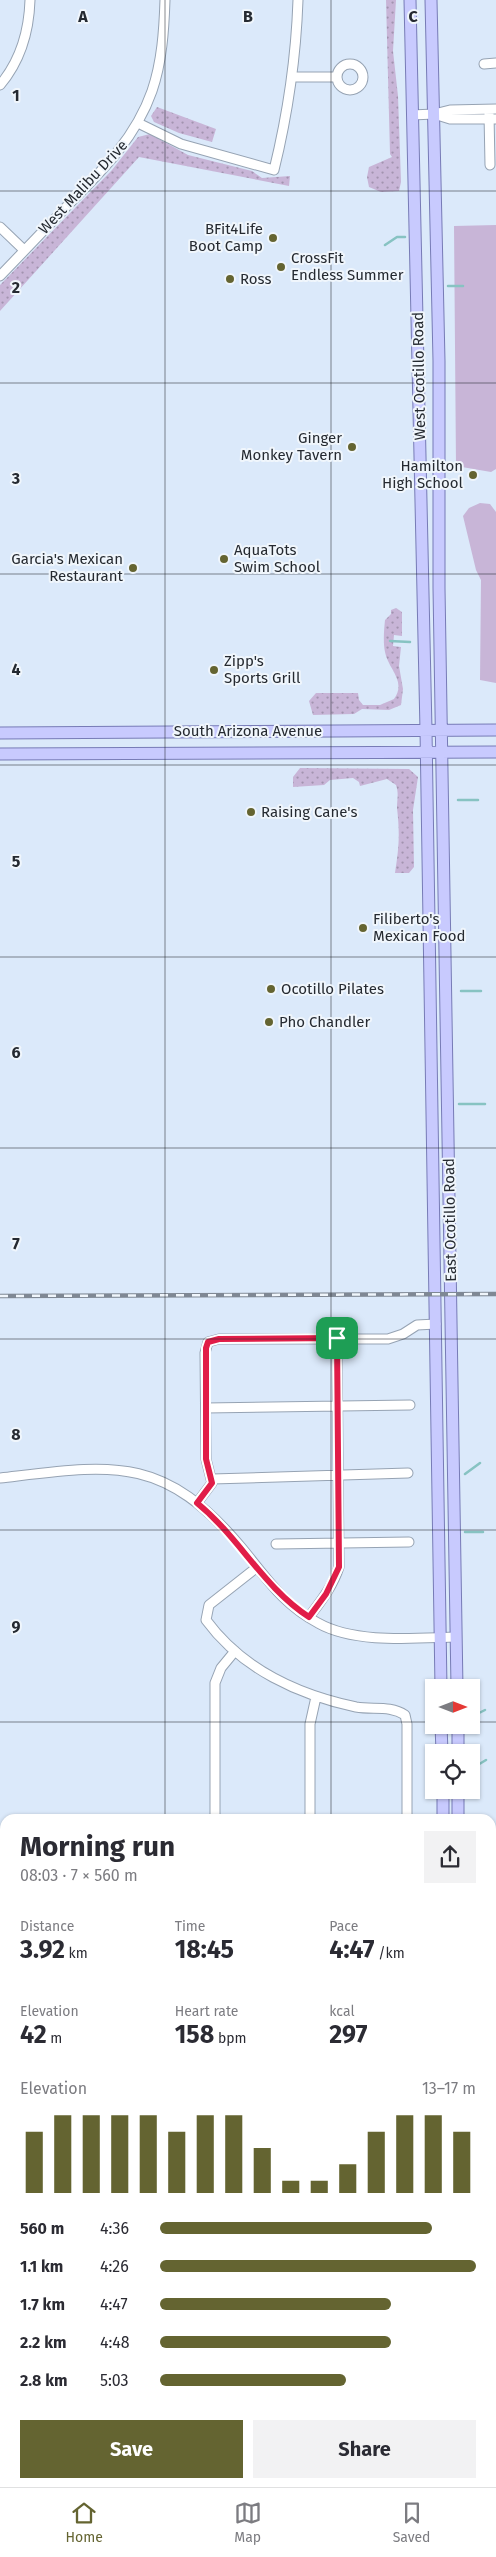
<!DOCTYPE html>
<meta charset="utf-8">
<style>
body{margin:0;font-family:"Fira Sans",sans-serif;background:#f2f2f3;color:#2b2b33;height:100vh;display:flex;flex-direction:column;font-size:19px;white-space:nowrap}
*{box-sizing:border-box;margin:0}
p{font-size:16px;color:#7c7c81}
.icon{flex:none;width:28px;height:28px;fill:none;stroke:currentColor;stroke-width:2;stroke-linecap:round;stroke-linejoin:round}
.map{position:relative;flex:1;overflow:hidden}
.details{position:absolute;left:0px;top:1814px;width:496px;height:674px;display:flex;flex-direction:column;background:#fff;border-radius:15px 15px 0 0;box-shadow:0 1px 4px #0004}
.details>*{flex:none}
.needle{width:32px;rotate:90deg}
.controls{position:absolute;left:425px;top:1679px;display:grid;gap:10px}
.controls a{display:grid;place-items:center;width:55px;height:55px;border-radius:0px;background:#fff;box-shadow:0 1px 4px #0004;font-size:25px}
.pin{position:absolute;display:grid;place-items:center;width:42px;height:42px;color:#fff;margin:-21px;border-radius:10px;box-shadow:0 2px 8px #0006}
.round{display:grid;place-items:center;flex:none;width:52px;height:52px;border-radius:0px;background:#f2f2f3}
.summary{display:flex;align-items:center;justify-content:space-between;height:85px;padding:0 20px}
h1{font-size:28px;font-weight:700;line-height:38px}
.figures{display:grid;grid-template-columns:repeat(3,1fr);gap:8px;height:85px;padding:5px 20px}
.figures div{display:grid;align-content:center}
.figures b{font-size:25px;font-weight:700}
.figures small{font-size:14px;font-weight:400}
.figures p{font-size:14px}
.chart{height:140px;padding:10px 20px}
.chart p{display:flex;justify-content:space-between}
.chart svg{width:100%;height:90px;margin-top:5px;stroke:#646431;stroke-width:6}
.button{display:flex;gap:10px;margin-top:auto;padding:10px 20px}
.button a{flex:1;height:58px;border-radius:0px;background:#646431;color:#fff;font-size:20px;font-weight:700;line-height:58px;text-align:center}
.button a+a{background:#f2f2f3;color:#2b2b33}
ul{padding:0 20px;list-style:none;font-size:16px}
li{display:grid;grid-template-columns:80px 60px 1fr;align-items:center;height:38px}
li i{height:12px;border-radius:6px;background:#646431}
.menu{display:flex;justify-content:space-around;align-items:center;height:70px;border-top:1px solid #e1e1e2;background:#fff;font-size:14px;color:#7c7c81}
.menu a{display:grid;justify-items:center;gap:2px}
.menu .current{color:#646431}
.map>svg:first-child{display:block}
.green{fill:#c8b5d7}
.park{fill:url(#park-dots)}
.lines{fill:none;stroke-linecap:round;stroke-linejoin:round}
.stream{stroke:#87c3c2;stroke-width:2.5}
.canal{stroke:#87c3c2;stroke-width:9}
.minor-casing{stroke:#96a3b3;stroke-width:11}
.major-casing{stroke:#777bb6;stroke-width:13}
.minor{stroke:#fff;stroke-width:9}
.major{stroke:#c8cafe;stroke-width:11}
.rail-casing{stroke:#7f8894;stroke-width:4.5}
.rail{stroke:#f0f6fc;stroke-width:2.5;stroke-dasharray:8;stroke-linecap:butt}
.route-casing{stroke:#fff;stroke-width:10}
.route{stroke:#e11d48;stroke-width:6}
.grid{fill:none;stroke:#252a31;stroke-width:1;stroke-opacity:0.55}
.poi-dot{fill:#646431;stroke:#f0f6fc;stroke-width:2}
.labels{text-anchor:middle;stroke-width:4;stroke-linejoin:round;paint-order:stroke}
.street-label{font-size:15px;fill:#252a31;stroke:#f0f6fc}
.poi-label{font-size:15px;fill:#252a31;stroke:#f0f6fc;text-anchor:start}
.grid-label{font-size:16px;text-anchor:middle;font-weight:bold;fill:#252a31;stroke:#f0f6fc;stroke-width:4;stroke-linejoin:round;paint-order:stroke}
</style>
<div class="map">
<svg width="496" height="2487" viewBox="0 0 496 2487">
<defs>
<pattern id="park-dots" width="8" height="8" patternUnits="userSpaceOnUse" patternTransform="scale(1.25)"><rect width="8" height="8" fill="#c8b5d7"/><path d="M2 2h.1M6 6h.1" fill="none" stroke="#a293af" stroke-width="1.8" stroke-linecap="round"/></pattern>
</defs>
<rect width="100%" height="100%" fill="#dbe9fa"/>
<path class="green" d="M 496,225 L 496,469 L 491,472 L 456,466 L 454,226 Z
M 480,503 L 490,504 L 496,512 L 496,683 L 480,680 L 481,580 L 476,570 L 463,516 L 469,508 Z"/>
<path class="park" d="M 386,0 L 396,0 L 393,51 L 398,96 L 401,182 L 399,191 L 381,192 L 369,187 L 367,177 L 369,167 L 392,157 L 390,154 Z
M 157,107 L 216,129 L 212,142 L 179,133 L 154,122 L 151,116 Z
M 150,134 L 188,155 L 252,171 L 262,178 L 290,176 L 289,186 L 139,157 L 0,311 L 0,285 L 112,170 L 138,137 Z
M 396,608 L 402,612 L 402,636 L 394,635 L 393,646 L 401,647 L 399,666 L 403,689 L 401,705 L 389,710 L 362,709 L 354,714 L 313,715 L 309,701 L 316,693 L 358,693 L 359,700 L 363,705 L 380,705 L 394,699 C 407,681 388,669 385,652 C 383,642 384,630 385,620 L 391,614 L 391,610 Z
M 300,768 L 409,769 L 418,777 L 413,810 L 414,867 L 409,873 L 395,873 C 399,847 400,834 397,808 C 397,799 399,794 396,785 L 387,779 L 360,786 L 359,782 L 353,778 L 330,780 L 324,785 L 293,787 L 293,777 Z
M 0,1937 L 5,1937 L 5,1997 L 0,1996 Z
M 491,2235 L 496,2238 L 496,2487 L 471,2487 L 471,2483 L 491,2482 Z"/>
<g class="lines">
<path class="stream" d="M 385,245 L 397,237 L 405,237
M 448,286 L 463,286
M 390,641 L 410,642
M 458,800 L 478,800
M 461,991 L 481,991
M 459,1104 L 485,1104
M 465,1474 L 480,1463
M 465,1532 L 483,1532
M 471,1717 L 485,1710
M 471,1769 L 486,1760"/>
<path class="canal" d="M 0,1921 L 5,1922
M 491,2212 L 496,2215"/>
<defs>
<path id="minor" d="M337 77a13 13 0 1 1 26 0a13 13 0 1 1-26 0Z
M 484,64 L 496,63
M 293,77 L 337,77
M 0,85 C 21,60 29,32 30,0
M 434,114 L 450,119 L 496,119
M 489,114 L 490,165
M 412,115 L 434,114 L 450,110 L 496,109
M 138,123 L 181,144 L 274,170 C 288,113 296,58 298,0
M 0,227 L 24,250
M 0,276 C 23,252 46,228 69,204 C 103,170 136,137 152,91 C 162,62 164,30 165,0
M 206,1408 L 410,1405
M 0,1478 C 111,1465 162,1453 241,1547 C 266,1577 282,1604 318,1623 C 355,1644 415,1638 456,1637
M 212,1479 L 408,1473
M 197,1503 L 212,1483 L 206,1459 L 205,1353 L 208,1342 L 219,1339 L 388,1339 L 403,1334 L 417,1325 L 436,1324
M 276,1544 L 409,1542
M 256,1568 L 209,1605 L 206,1620 C 242,1669 299,1695 356,1707 C 373,1710 390,1705 405,1715 L 407,1724 L 407,1819
M 309,1617 C 321,1601 333,1586 339,1567 L 337,1338
M 215,1819 L 215,1683 L 221,1668 L 235,1651
M 310,1819 L 310,1724 L 316,1697
M 491,2015 L 496,2015
M 0,2058 L 5,2058
M 0,2320 L 5,2320
M 0,2341 L 5,2341"/>
<path id="major" d="M 410,0 L 426,730 L 441,1688
M 431,0 L 439,361 L 439,588 L 457,1688
M 0,733 L 496,730
M 0,754 L 496,752
M 441,1725 L 442,1752
M 458,1725 L 458,1752
M 443,1790 L 443,1819
M 458,1790 L 458,1819
M 446,2482 L 446,2487
M 462,2482 L 462,2487"/>
</defs>
<use href="#minor" class="minor-casing"/>
<use href="#major" class="major-casing"/>
<use href="#minor" class="minor"/>
<use href="#major" class="major"/>
<defs>
<path id="rail" d="M 0,1296 L 496,1294"/>
</defs>
<use href="#rail" class="rail-casing"/>
<use href="#rail" class="rail"/>
</g>
<g class="lines">
<defs>
<path id="route" d="M 337,1338 L 339,1567 L 326,1594 L 309,1617 C 263,1587 239,1537 197,1503 L 212,1483 L 206,1459 L 206,1348 L 208,1342 L 219,1339 Z"/>
</defs>
<use href="#route" class="route-casing"/>
<use href="#route" class="route"/>
</g>
<path class="grid" d="M 165,0 L 165,1819M 331,0 L 331,1819M 0,191 L 496,191M 0,383 L 496,383M 0,574 L 496,574M 0,765 L 496,765M 0,957 L 496,957M 0,1148 L 496,1148M 0,1339 L 496,1339M 0,1530 L 496,1530M 0,1722 L 434,1722M 471,1722 L 496,1722M 0,1913 L 5,1913M 491,1913 L 496,1913M 0,2104 L 5,2104M 491,2104 L 496,2104M 0,2296 L 5,2296M 491,2296 L 496,2296M 165,2482 L 165,2487M 331,2482 L 331,2487"/>
<g class="poi-dot">
<circle cx="273" cy="238" r="5"/>
<circle cx="281" cy="267" r="5"/>
<circle cx="230" cy="279" r="5"/>
<circle cx="352" cy="447" r="5"/>
<circle cx="473" cy="475" r="5"/>
<circle cx="224" cy="559" r="5"/>
<circle cx="133" cy="568" r="5"/>
<circle cx="214" cy="670" r="5"/>
<circle cx="251" cy="812" r="5"/>
<circle cx="363" cy="928" r="5"/>
<circle cx="271" cy="989" r="5"/>
<circle cx="269" cy="1022" r="5"/>
</g>
<g class="labels">
<g class="street-label">
<text transform="translate(83 187) rotate(-47)" y="5">West Malibu Drive</text>
<text transform="translate(419 376) rotate(-91)" y="5">West Ocotillo Road</text>
<text x="248" y="736">South Arizona Avenue</text>
<text transform="translate(450 1220) rotate(-91)" y="5">East Ocotillo Road</text>
</g>
<g class="poi-label">
<text x="263" y="234" text-anchor="end">BFit4Life<tspan x="263" dy="17">Boot Camp</tspan></text>
<text x="291" y="263">CrossFit<tspan x="291" dy="17">Endless Summer</tspan></text>
<text x="240" y="284">Ross</text>
<text x="342" y="443" text-anchor="end">Ginger<tspan x="342" dy="17">Monkey Tavern</tspan></text>
<text x="463" y="471" text-anchor="end">Hamilton<tspan x="463" dy="17">High School</tspan></text>
<text x="234" y="555">AquaTots<tspan x="234" dy="17">Swim School</tspan></text>
<text x="123" y="564" text-anchor="end">Garcia's Mexican<tspan x="123" dy="17">Restaurant</tspan></text>
<text x="224" y="666">Zipp's<tspan x="224" dy="17">Sports Grill</tspan></text>
<text x="261" y="817">Raising Cane's</text>
<text x="373" y="924">Filiberto's<tspan x="373" dy="17">Mexican Food</tspan></text>
<text x="281" y="994">Ocotillo Pilates</text>
<text x="279" y="1027">Pho Chandler</text>
</g>
</g>
<g class="grid-label">
<text x="83" y="22">A</text>
<text x="248" y="22">B</text>
<text x="413" y="22">C</text>
<text x="16" y="101">1</text>
<text x="16" y="293">2</text>
<text x="16" y="484">3</text>
<text x="16" y="675">4</text>
<text x="16" y="867">5</text>
<text x="16" y="1058">6</text>
<text x="16" y="1249">7</text>
<text x="16" y="1440">8</text>
<text x="16" y="1632">9</text>
</g>
</svg>
<div class="controls">
<a><svg class="needle" viewBox="-14 -14 28 28"><path d="M0-13l5 13h-10z" fill="#e53935"/><path d="M0 13l5-13h-10z" fill="#7c7c81"/></svg></a>
<a><svg class="icon" aria-label="locate" viewBox="0 0 24 24"><circle cx="12" cy="12" r="6"/><path d="M12 2v4M12 18v4M2 12h4M18 12h4"/></svg></a>
</div>
<div class="pin" style="left:337px;top:1338px;background:#1e9e55"><svg class="icon" aria-label="arrive" viewBox="0 0 24 24"><path d="M6 21V4h12l-3 4 3 4H6"/></svg></div>
<section class="details">
<div class="summary"><div><h1>Morning run</h1><p>08:03 · 7 × 560 m</p></div><a class="round"><svg class="icon" aria-label="share" viewBox="0 0 24 24"><path d="M12 15V3M7 8l5-5 5 5M5 13v7h14v-7"/></svg></a></div>
<div class="figures">
<div><p>Distance</p><b>3.92<small> km</small></b></div>
<div><p>Time</p><b>18:45</b></div>
<div><p>Pace</p><b>4:47<small> /km</small></b></div>
</div>
<div class="figures">
<div><p>Elevation</p><b>42<small> m</small></b></div>
<div><p>Heart rate</p><b>158<small> bpm</small></b></div>
<div><p>kcal</p><b>297</b></div>
</div>
<div class="chart"><p><span>Elevation</span>13–17 m</p>
<svg viewBox="0 0 160 44" preserveAspectRatio="none"><path d="M5 44V14M15 44V6M25 44V6M35 44V6M45 44V6M55 44V14M65 44V6M75 44V6M85 44V22M95 44V38M105 44V38M115 44V30M125 44V14M135 44V6M145 44V6M155 44V14"/></svg>
</div>
<ul>
<li><b>560 m</b>4:36<i style="width:86%"></i></li>
<li><b>1.1 km</b>4:26<i style="width:100%"></i></li>
<li><b>1.7 km</b>4:47<i style="width:73%"></i></li>
<li><b>2.2 km</b>4:48<i style="width:73%"></i></li>
<li><b>2.8 km</b>5:03<i style="width:59%"></i></li>
</ul>
<div class="button"><a>Save</a><a>Share</a></div>
</section>
</div>
<nav class="menu">
<a class="current"><svg class="icon" aria-label="home" viewBox="0 0 24 24"><path d="M3 11l9-7 9 7M6 9v11h12V9"/></svg>Home</a>
<a><svg class="icon" aria-label="map" viewBox="0 0 24 24"><path d="M3 6l6-2 6 2 6-2v14l-6 2-6-2-6 2zM9 4v14M15 6v14"/></svg>Map</a>
<a><svg class="icon" aria-label="saved" viewBox="0 0 24 24"><path d="M7 4h10v16l-5-4-5 4z"/></svg>Saved</a>
</nav>
